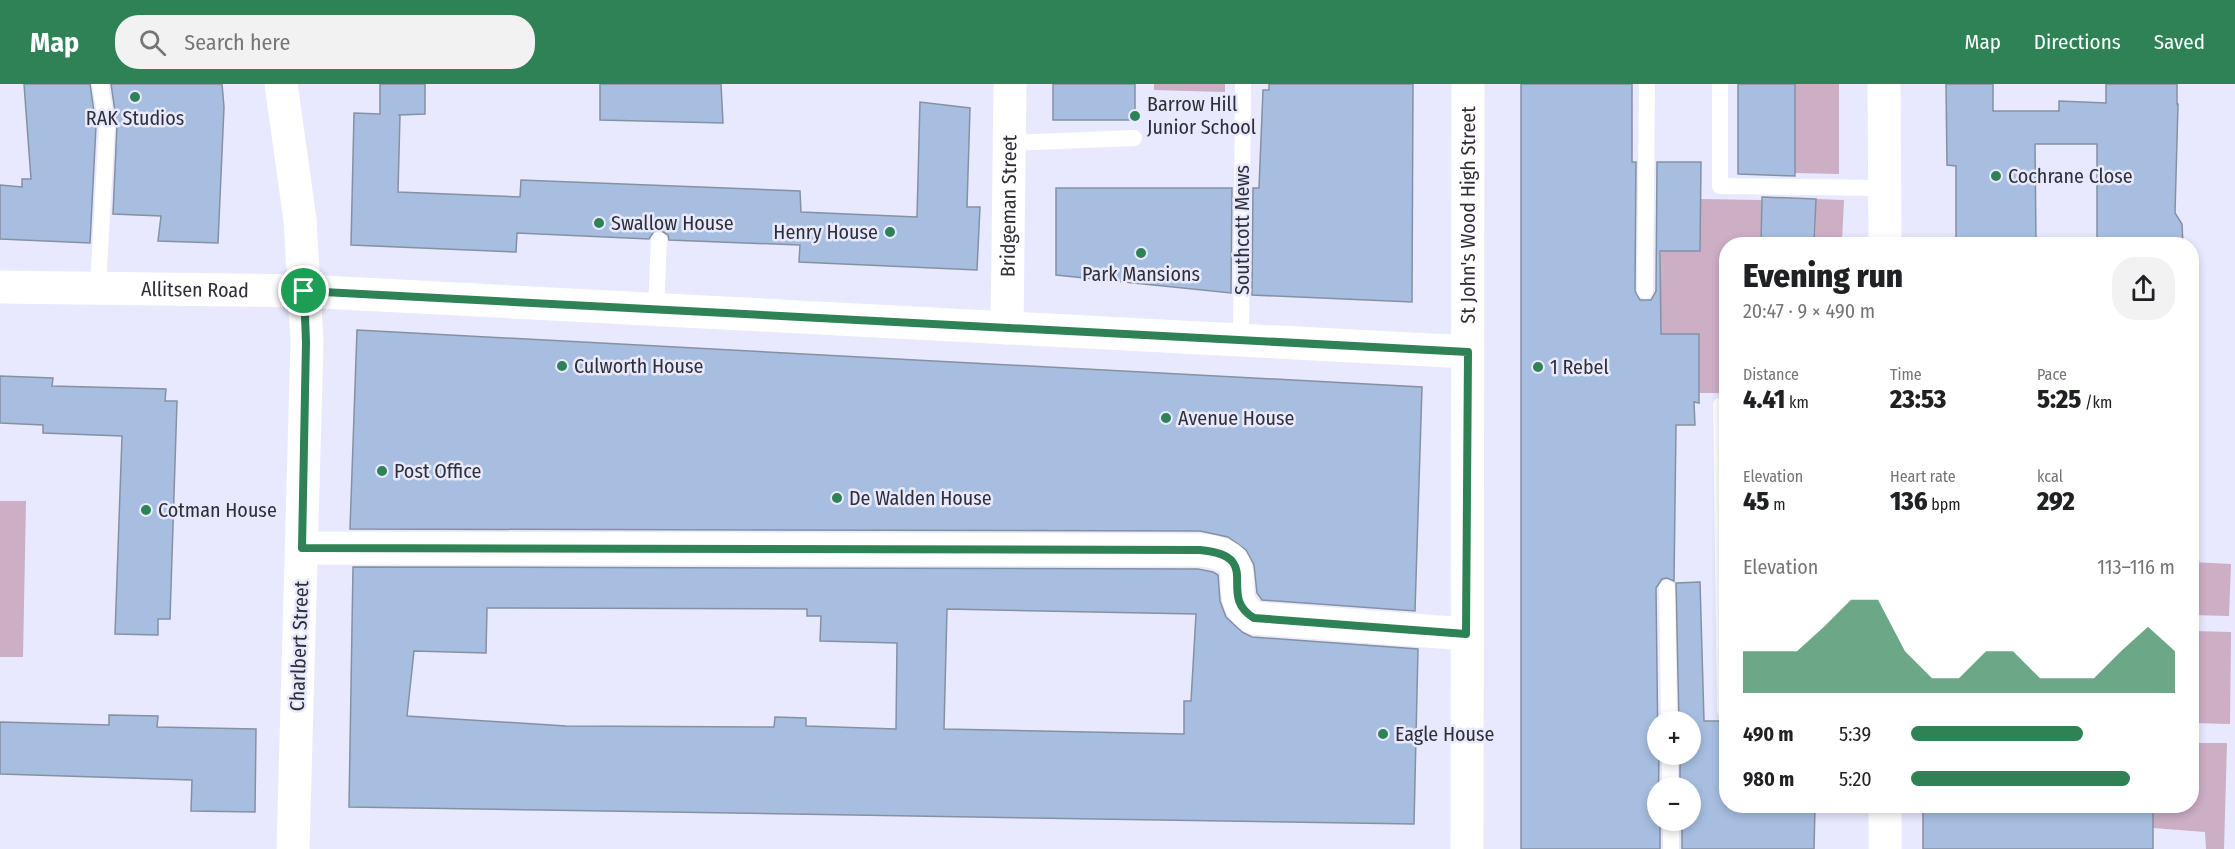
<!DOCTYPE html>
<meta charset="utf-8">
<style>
body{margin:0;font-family:"Fira Sans Condensed",sans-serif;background:#f2f2f2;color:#202124;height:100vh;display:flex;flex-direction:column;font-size:22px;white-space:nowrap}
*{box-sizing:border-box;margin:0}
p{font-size:20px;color:#757577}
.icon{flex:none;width:33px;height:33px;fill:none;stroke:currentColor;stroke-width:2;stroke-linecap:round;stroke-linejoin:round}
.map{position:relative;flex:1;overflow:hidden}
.drawer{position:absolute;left:1719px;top:153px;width:480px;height:576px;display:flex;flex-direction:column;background:#fff;border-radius:24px;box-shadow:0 3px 9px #0003}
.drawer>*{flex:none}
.fabs{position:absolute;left:1647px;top:627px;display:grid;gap:12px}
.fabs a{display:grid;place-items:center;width:54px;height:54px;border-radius:50%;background:#fff;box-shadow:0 3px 9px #0003;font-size:30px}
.pin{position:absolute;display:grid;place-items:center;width:51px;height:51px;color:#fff;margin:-26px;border:3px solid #fff;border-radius:50%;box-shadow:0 2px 6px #0007}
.round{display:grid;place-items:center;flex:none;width:63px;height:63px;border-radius:24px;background:#f2f2f2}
.headline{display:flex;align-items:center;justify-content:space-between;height:102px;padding:0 24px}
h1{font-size:33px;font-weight:800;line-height:45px}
.figures{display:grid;grid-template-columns:repeat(3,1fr);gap:9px;height:102px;padding:6px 24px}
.figures div{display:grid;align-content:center}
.figures b{font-size:26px;font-weight:800}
.figures small{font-size:16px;font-weight:400}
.figures p{font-size:16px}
.chart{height:168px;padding:12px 24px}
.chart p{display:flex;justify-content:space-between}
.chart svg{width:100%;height:108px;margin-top:6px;fill:#2e8255;opacity:.7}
ul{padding:0 24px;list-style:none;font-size:20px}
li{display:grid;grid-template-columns:96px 72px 1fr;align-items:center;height:45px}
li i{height:15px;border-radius:8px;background:#2e8255}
header{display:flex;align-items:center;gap:36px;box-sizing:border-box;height:84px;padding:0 30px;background:#2e8255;color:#fff}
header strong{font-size:28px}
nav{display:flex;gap:33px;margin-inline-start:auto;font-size:21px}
.search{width:420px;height:54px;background:#f2f2f2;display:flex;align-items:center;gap:15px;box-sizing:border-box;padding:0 21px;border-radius:24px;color:#757577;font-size:22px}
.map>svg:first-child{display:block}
.green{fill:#ccaec5}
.building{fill:#a7bee0;stroke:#8591a2;stroke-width:1.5;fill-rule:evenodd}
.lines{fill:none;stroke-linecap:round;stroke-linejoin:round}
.service{stroke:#fff;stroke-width:16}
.minor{stroke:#fff;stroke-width:33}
.route-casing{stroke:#fff;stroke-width:12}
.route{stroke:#2e8255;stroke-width:8}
.poi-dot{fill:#2e8255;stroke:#e8e9fe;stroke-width:2}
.labels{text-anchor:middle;stroke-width:5;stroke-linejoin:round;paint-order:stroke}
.poi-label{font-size:20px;fill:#2e2f37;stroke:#e8e9fe;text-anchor:start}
.street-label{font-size:20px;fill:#2e2f37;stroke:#e8e9fe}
</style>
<header>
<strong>Map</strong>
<div class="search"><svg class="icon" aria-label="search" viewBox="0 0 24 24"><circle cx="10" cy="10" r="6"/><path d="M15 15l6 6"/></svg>Search here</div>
<nav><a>Map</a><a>Directions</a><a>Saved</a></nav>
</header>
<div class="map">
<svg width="2235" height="765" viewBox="0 0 2235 765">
<rect width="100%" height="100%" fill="#e8e9fe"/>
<path class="green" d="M 1154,0 L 1225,0 L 1225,8 L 1154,6 Z
M 1795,0 L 1839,0 L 1839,90 L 1795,89 Z
M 1700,115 L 1761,116 L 1761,160 L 1726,160 L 1726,309 L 1699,309 L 1699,250 L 1661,251 L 1661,166 Z
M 1816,115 L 1844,116 L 1842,157 L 1815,156 Z
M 0,417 L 26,417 L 23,573 L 0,573 Z
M 2192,478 L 2231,480 L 2229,532 L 2192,531 Z
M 2192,547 L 2231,548 L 2230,640 L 2192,639 Z
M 2192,659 L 2227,659 L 2224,765 L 2206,765 L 2205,748 L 2153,744 L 2153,722 L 2192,722 Z"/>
<path class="building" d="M 24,0 L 90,0 L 96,42 L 90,159 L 0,155 L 0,101 L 22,103 L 22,95 L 31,95 Z
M 111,0 L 222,0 L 224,23 L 218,159 L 158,157 L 161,132 L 113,130 L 117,41 Z
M 380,0 L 425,0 L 425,30 L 398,31 L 400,31 L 398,108 L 520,113 L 521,96 L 800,107 L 801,128 L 917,133 L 920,18 L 970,24 L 967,123 L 980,123 L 977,186 L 799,178 L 800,161 L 669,156 L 668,151 L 660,146 L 654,147 L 649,155 L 517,149 L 516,168 L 351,161 L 354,29 L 380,30 Z
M 600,0 L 721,0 L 723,39 L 600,36 Z
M 1053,0 L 1135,0 L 1135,36 L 1053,36 Z
M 1269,0 L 1413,0 L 1412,218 L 1252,211 L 1253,104 L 1259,104 L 1263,6 L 1269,6 Z
M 1521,0 L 1632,0 L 1632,78 L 1636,78 L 1635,207 L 1640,216 L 1651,216 L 1656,207 L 1657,78 L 1701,78 L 1700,167 L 1660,167 L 1661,250 L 1699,250 L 1699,319 L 1694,318 L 1695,341 L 1676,341 L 1674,497 L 1667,494 L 1662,495 L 1656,504 L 1658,670 L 1659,670 L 1658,736 L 1660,736 L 1660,765 L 1521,765 Z
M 1738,0 L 1795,0 L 1795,92 L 1738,90 Z
M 1946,0 L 1993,0 L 1993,27 L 2059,27 L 2059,17 L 2106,19 L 2106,0 L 2177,0 L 2177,20 L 2178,20 L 2175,129 L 2182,140 L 2183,160 L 2097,160 L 2097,60 L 2035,60 L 2036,160 L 1956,160 L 1956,82 L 1947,81 Z
M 1056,104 L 1232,104 L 1231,209 L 1056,191 Z
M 1762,113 L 1816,115 L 1814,160 L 1761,160 Z
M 357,246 L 1422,303 L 1415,527 L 1262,516 L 1257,509 L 1254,481 L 1246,466 L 1228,453 L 1200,447 L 350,445 Z
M 0,292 L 53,294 L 52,302 L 166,305 L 165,317 L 177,317 L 170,535 L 158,535 L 158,551 L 115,550 L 122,352 L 43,349 L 43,341 L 0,339 Z
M 353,483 L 1198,485 L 1213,488 L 1218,491 L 1220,517 L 1226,533 L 1242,548 L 1252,553 L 1418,565 L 1414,740 L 349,723 ZM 487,524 L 807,525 L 807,532 L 821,532 L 820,557 L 897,559 L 896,645 L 806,642 L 806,634 L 775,633 L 774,643 L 566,642 L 407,632 L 414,567 L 486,569 ZM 947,525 L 1196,530 L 1191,617 L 1184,617 L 1184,650 L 944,645 Z
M 1700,498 L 1704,637 L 1726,637 L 1726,722 L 1815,722 L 1814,765 L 1682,765 L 1682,736 L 1690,736 L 1690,704 L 1680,704 L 1680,670 L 1690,670 L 1690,638 L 1679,638 L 1676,499 Z
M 109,631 L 158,632 L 157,643 L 256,645 L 255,728 L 191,727 L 192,696 L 0,690 L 0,638 L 109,641 Z
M 1923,722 L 2153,722 L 2153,765 L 1923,765 Z"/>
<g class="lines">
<path class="service" d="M 1720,0 L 1720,102 L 1885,104
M 1009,59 L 1134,54
M 98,203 L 107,41 L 100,0
M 1645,207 L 1647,0
M 656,225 L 659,156
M 1241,256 L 1243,0
M 1726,321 L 1721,321 L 1725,626 L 1726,626
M 1667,504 L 1669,638
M 1670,670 L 1670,704
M 1671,736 L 1671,765"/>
<g class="minor">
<path d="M 281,0 L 300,136 L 307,258 L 293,765"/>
<path d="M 1884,0 L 1885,160"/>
<path id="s1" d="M 0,203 L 304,207 L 1468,268"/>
<path id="s2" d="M 1007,244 L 1010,0"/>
<path d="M 302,464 L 1200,466 C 1266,472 1215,511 1254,534 L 1466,550"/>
<path d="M 1885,722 L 1885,765"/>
<path id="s3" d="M 1467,765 L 1468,0"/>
</g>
</g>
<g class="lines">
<defs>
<path id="route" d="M 304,207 L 1468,268 L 1466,550 L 1254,534 C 1215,511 1266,472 1200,466 L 302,464 L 306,258 Z"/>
</defs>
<use href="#route" class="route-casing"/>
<use href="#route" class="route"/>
</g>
<g class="poi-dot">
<circle cx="135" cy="13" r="6"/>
<circle cx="1135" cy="32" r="6"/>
<circle cx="1996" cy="92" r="6"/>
<circle cx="599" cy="139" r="6"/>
<circle cx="890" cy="148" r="6"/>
<circle cx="1141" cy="169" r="6"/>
<circle cx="562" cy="282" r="6"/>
<circle cx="1538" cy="283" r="6"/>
<circle cx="1166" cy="334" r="6"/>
<circle cx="382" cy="387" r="6"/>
<circle cx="837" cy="414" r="6"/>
<circle cx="146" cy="426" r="6"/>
<circle cx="1383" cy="650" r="6"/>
</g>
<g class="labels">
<g class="poi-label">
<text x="1147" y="27">Barrow Hill<tspan x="1147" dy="23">Junior School</tspan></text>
<text x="135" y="41" text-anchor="middle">RAK Studios</text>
<text x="2008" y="99">Cochrane Close</text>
<text x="611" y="146">Swallow House</text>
<text x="878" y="155" text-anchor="end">Henry House</text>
<text x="1141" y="197" text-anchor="middle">Park Mansions</text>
<text x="574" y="289">Culworth House</text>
<text x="1550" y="290">1 Rebel</text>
<text x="1178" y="341">Avenue House</text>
<text x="394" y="394">Post Office</text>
<text x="849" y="421">De Walden House</text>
<text x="158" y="433">Cotman House</text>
<text x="1395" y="657">Eagle House</text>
</g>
<g class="street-label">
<text dy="7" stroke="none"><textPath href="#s2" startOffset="122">Bridgeman Street</textPath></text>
<text dy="7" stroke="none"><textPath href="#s3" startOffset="634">St John's Wood High Street</textPath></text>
<text transform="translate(1242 146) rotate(-90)" y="7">Southcott Mews</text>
<text dy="7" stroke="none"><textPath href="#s1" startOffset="195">Allitsen Road</textPath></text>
<text transform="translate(299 562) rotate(-88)" y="7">Charlbert Street</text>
</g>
</g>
</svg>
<div class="fabs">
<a>+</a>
<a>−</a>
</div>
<div class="pin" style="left:304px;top:207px;background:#1e9e55"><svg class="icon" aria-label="arrive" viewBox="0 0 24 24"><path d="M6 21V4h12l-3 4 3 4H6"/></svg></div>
<section class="drawer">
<div class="headline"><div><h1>Evening run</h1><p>20:47 · 9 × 490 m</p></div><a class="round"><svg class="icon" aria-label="share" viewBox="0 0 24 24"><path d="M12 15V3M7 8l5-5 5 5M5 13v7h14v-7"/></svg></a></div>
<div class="figures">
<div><p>Distance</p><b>4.41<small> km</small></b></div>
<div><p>Time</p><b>23:53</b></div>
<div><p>Pace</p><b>5:25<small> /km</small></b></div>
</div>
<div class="figures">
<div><p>Elevation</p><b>45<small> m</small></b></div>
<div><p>Heart rate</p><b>136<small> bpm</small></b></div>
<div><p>kcal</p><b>292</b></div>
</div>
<div class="chart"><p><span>Elevation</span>113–116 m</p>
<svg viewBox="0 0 160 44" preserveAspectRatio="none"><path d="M0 44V27L10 27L20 27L30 17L40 6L50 6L60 27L70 38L80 38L90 27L100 27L110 38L120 38L130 38L140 27L150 17L160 27V44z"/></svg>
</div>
<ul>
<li><b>490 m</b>5:39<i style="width:65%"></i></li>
<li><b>980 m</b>5:20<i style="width:83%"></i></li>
</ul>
</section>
</div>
